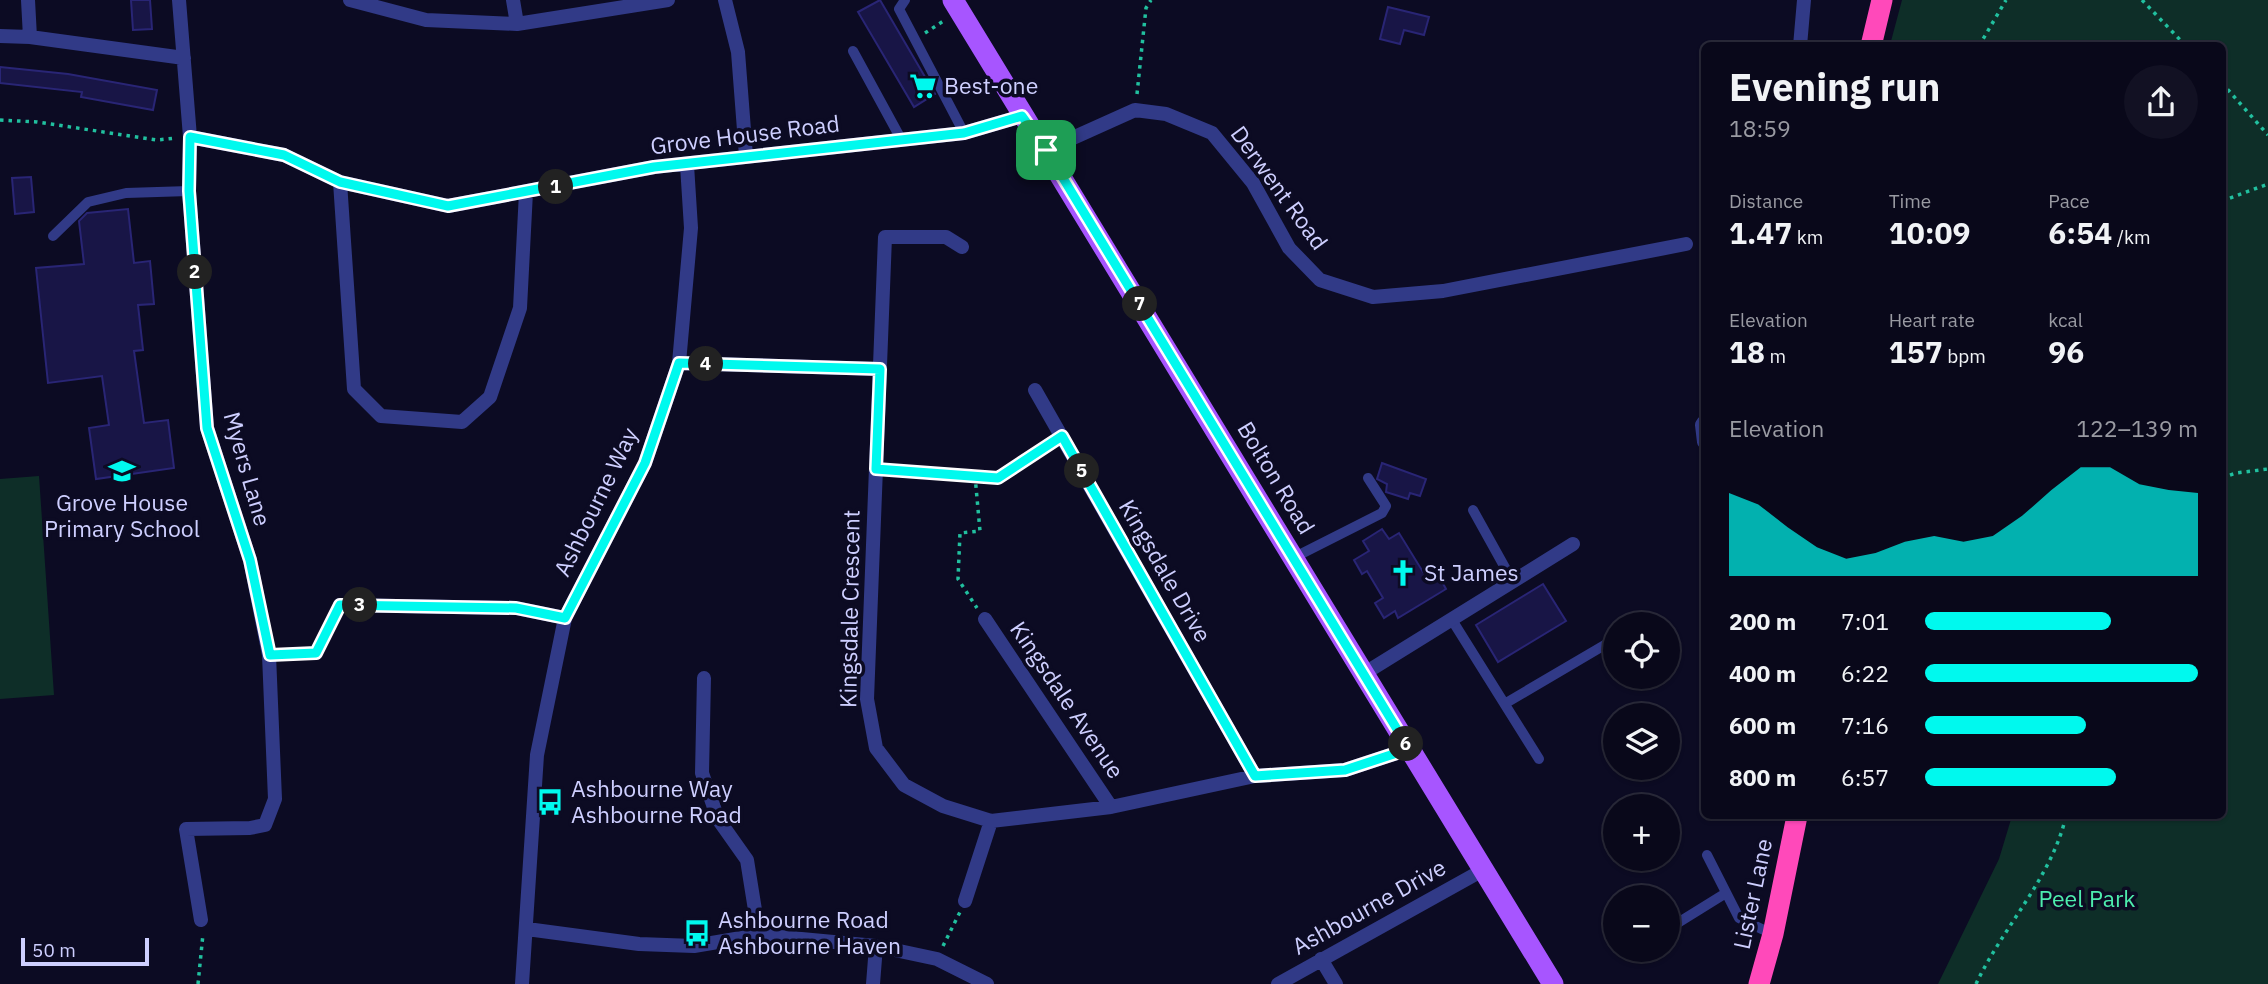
<!DOCTYPE html>
<meta charset="utf-8">
<style>
body{margin:0;font-family:"IBM Plex Sans",sans-serif;background:#121123;color:#f1f3f6;height:100vh;display:flex;flex-direction:column;font-size:26px;white-space:nowrap}
*{box-sizing:border-box;margin:0}
p{font-size:23px;color:#999aa2}
.icon{flex:none;width:38px;height:38px;fill:none;stroke:currentColor;stroke-width:2;stroke-linecap:round;stroke-linejoin:round}
.map{position:relative;flex:1;overflow:hidden}
.sheet{position:absolute;left:1701px;top:42px;width:525px;height:777px;display:flex;flex-direction:column;background:#09081a;border-radius:10px;box-shadow:0 2px 5px #0004,0 0 0 2px #292939}
.sheet>*{flex:none}
.buttons{position:absolute;left:1603px;top:612px;display:grid;gap:14px}
.buttons a{display:grid;place-items:center;width:77px;height:77px;border-radius:50%;background:#09081a;box-shadow:0 2px 5px #0004,0 0 0 2px #292939;font-size:35px}
.scale{position:absolute;left:21px;bottom:18px;width:128px;box-sizing:border-box;padding-left:7px;border:4px solid #cecfff;border-top:0;font-size:19px;line-height:24px;white-space:nowrap;color:#cecfff;-webkit-text-stroke:5px #0c0b23;paint-order:stroke}
.pin{position:absolute;display:grid;place-items:center;width:60px;height:60px;color:#fff;margin:-30px;border-radius:14px;box-shadow:0 4px 10px #0006}
.km{position:absolute;width:35px;height:35px;margin:-18px;border-radius:50%;background:#222;color:#fff;font-size:19px;line-height:35px;text-align:center}
.round{display:grid;place-items:center;flex:none;width:74px;height:74px;border-radius:37px;background:#121123}
.headline{display:flex;align-items:center;justify-content:space-between;height:119px;padding:0 28px}
h1{font-size:38px;font-weight:700;line-height:52px}
.figures{display:grid;grid-template-columns:repeat(3,1fr);gap:10px;height:119px;padding:7px 28px}
.figures div{display:grid;align-content:center}
.figures b{font-size:30px;font-weight:700}
.figures small{font-size:19px;font-weight:400}
.figures p{font-size:19px}
.chart{height:196px;padding:14px 28px}
.chart p{display:flex;justify-content:space-between}
.chart svg{width:100%;height:126px;margin-top:7px;fill:#00f9ee;opacity:.7}
ul{padding:0 28px;list-style:none;font-size:23px}
li{display:grid;grid-template-columns:112px 84px 1fr;align-items:center;height:52px}
li i{height:18px;border-radius:9px;background:#00f9ee}
.map>svg:first-child{display:block}
.green{fill:#0e2e28}
.building{fill:#181546;stroke:#292575;stroke-width:2}
.lines{fill:none;stroke-linecap:round;stroke-linejoin:round}
.path{stroke:#21c09f;stroke-width:3.5;stroke-dasharray:3.5 5;stroke-linecap:butt}
.lane{stroke:#313a87;stroke-width:10}
.street{stroke:#313a87;stroke-width:14}
.primary{stroke:#a755ff;stroke-width:21}
.highway{stroke:#ff49ba;stroke-width:21}
.route-casing{stroke:#fff;stroke-width:14}
.route{stroke:#00f9ee;stroke-width:9}
.labels{text-anchor:middle;stroke-width:7;stroke-linejoin:round;paint-order:stroke}
.poi-label{font-size:23px;fill:#cecfff;stroke:#0c0b23;text-anchor:start}
.street-label{font-size:23px;fill:#cecfff;stroke:#0c0b23}
.park-label{font-size:23px;fill:#4decad;stroke:#0c0b23}
</style>
<div class="map">
<svg width="2268" height="984" viewBox="0 0 2268 984">
<rect width="100%" height="100%" fill="#0c0b23"/>
<path class="green" d="M 1902,0 L 2268,0 L 2268,984 L 1938,984 L 1999,859 L 2012,816 L 2222,816 L 2222,46 L 1890,45 Z
M 39,476 L 54,695 L 0,699 L 0,479 Z"/>
<path class="building" d="M 131,0 L 150,0 L 152,29 L 133,30 Z
M 880,0 L 935,94 L 914,107 L 858,12 Z
M 1388,7 L 1429,17 L 1424,35 L 1404,30 L 1400,44 L 1380,39 Z
M 0,67 L 68,74 L 157,90 L 153,110 L 81,97 L 82,92 L 0,83 Z
M 31,177 L 34,212 L 15,214 L 12,178 Z
M 128,209 L 134,263 L 150,261 L 154,304 L 138,305 L 143,350 L 134,351 L 144,423 L 168,420 L 174,468 L 96,479 L 89,428 L 109,425 L 102,376 L 48,383 L 36,268 L 84,264 L 79,221 L 87,213 Z
M 1382,463 L 1426,479 L 1420,496 L 1410,493 L 1408,499 L 1386,492 L 1387,484 L 1377,479 Z
M 1382,529 L 1389,539 L 1399,533 L 1423,572 L 1433,566 L 1446,589 L 1398,618 L 1395,611 L 1384,618 L 1375,603 L 1383,598 L 1367,571 L 1362,574 L 1354,560 L 1369,551 L 1363,541 Z
M 1543,584 L 1566,621 L 1498,662 L 1476,625 Z"/>
<g class="lines">
<path class="path" d="M 2142,0 L 2186,46
M 925,33 L 945,20
M 1979,46 L 2006,0
M 2222,83 L 2268,135
M 1137,94 L 1146,8 L 1151,0
M 0,120 L 37,122 L 157,140 L 177,138
M 2222,201 L 2268,184
M 888,470 L 998,478 L 1049,445
M 975,476 L 980,531 L 960,533 L 958,579 L 977,608
M 2222,478 L 2236,473 L 2268,469
M 282,654 L 316,653 L 333,619
M 943,946 L 960,912
M 198,984 L 203,934
M 1976,984 C 2003,927 2052,877 2066,816"/>
<path class="lane" d="M 905,0 L 899,9 L 964,133
M 853,51 L 901,139
M 53,236 L 88,202 L 126,193 L 189,191
M 1473,510 L 1513,582
M 1293,558 L 1382,513 L 1386,506 L 1368,478
M 1452,620 L 1539,759
M 1506,703 L 1608,643
M 1707,855 L 1739,918 L 1772,934
M 1668,929 L 1726,893"/>
<path class="street" d="M 28,0 L 30,37
M 179,0 L 190,137 L 189,191 L 207,428 L 250,560 L 269,655 L 275,799 L 265,825 L 250,828 L 186,829 L 201,920
M 350,0 L 426,20 L 517,24 L 668,0
M 513,0 L 517,24
M 725,0 L 738,52 L 746,156
M 0,36 L 30,37 L 184,58
M 1800,46 L 1804,0
M 190,137 L 284,155 L 340,182 L 448,206 L 654,167 L 964,133 L 1022,116
M 1046,150 L 1135,110 L 1166,114 L 1212,133 L 1253,183 L 1289,248 L 1320,280 L 1373,297 L 1443,291 L 1686,244
M 340,182 L 354,389 L 381,416 L 462,422 L 490,397 L 520,308 L 526,192
M 962,247 L 946,237 L 885,237 L 867,699 L 876,748 L 904,785 L 943,806 L 991,821 L 1111,807 L 1255,776 L 1345,770 L 1409,749
M 679,363 L 879,369
M 1035,390 L 1255,776
M 1704,422 L 1702,425 L 1704,442
M 340,605 L 516,608 L 565,618
M 985,619 L 1111,807
M 1365,673 L 1573,544
M 704,678 L 702,773 L 718,819 L 747,860 L 759,935
M 965,901 L 991,821
M 527,929 L 639,944 L 694,946 L 759,935 L 876,946 L 937,959 L 987,984
M 1321,959 L 1336,984
M 522,984 L 537,755 L 565,618 L 645,463 L 679,363 L 691,228 L 687,165
M 873,984 L 876,946
M 1278,984 L 1483,870"/>
<path class="primary" d="M 953,0 L 1553,984"/>
<path class="highway" d="M 1871,46 L 1882,0
M 1759,984 L 1773,934 L 1797,816"/>
</g>
<g class="lines">
<defs>
<path id="route" d="M 1022,116 L 1046,150 L 1409,749 L 1345,770 L 1255,776 L 1062,436 L 998,478 L 876,469 L 880,369 L 679,363 L 645,463 L 565,618 L 516,608 L 340,605 L 316,653 L 270,655 L 250,560 L 207,428 L 189,191 L 190,137 L 284,155 L 340,182 L 448,206 L 654,167 L 964,133 Z"/>
</defs>
<use href="#route" class="route-casing"/>
<use href="#route" class="route"/>
</g>
<defs>
<symbol id="supermarket-bare" viewBox="-9 -9 18 18"><path d="M-6-5.5h2.5l.6 2H6L4.5 2H-2.5L-4.4-4H-6ZM-1.5 3.2a1.3 1.3 0 1 0 .1 0ZM3 3.2a1.3 1.3 0 1 0 .1 0Z" fill="#00f9ee" stroke="#0c0b23" stroke-width="2.5" paint-order="stroke"/></symbol>
<symbol id="school-bare" viewBox="-9 -9 18 18"><path d="M0-5L7-2L0 1L-7-2ZM-4 1L0 2.5L4 1V4Q0 6-4 4Z" fill="#00f9ee" stroke="#0c0b23" stroke-width="2.5" paint-order="stroke"/></symbol>
<symbol id="church-bare" viewBox="-9 -9 18 18"><path d="M-1.2-6h2.4v3.5h3.3v2.4h-3.3V6h-2.4V-.1h-3.3v-2.4h3.3Z" fill="#00f9ee" stroke="#0c0b23" stroke-width="2.5" paint-order="stroke"/></symbol>
<symbol id="bus-bare" viewBox="-9 -9 18 18"><path d="M-5-6H5V4H4V6H2V4H-2V6H-4V4H-5ZM-3.5-4V0h7V-4ZM-3.5 1.2v1.5H-2V1.2ZM2 1.2v1.5H3.5V1.2Z" fill="#00f9ee" stroke="#0c0b23" stroke-width="2.5" paint-order="stroke"/></symbol>
</defs>
<g fill-rule="evenodd">
<use href="#supermarket-bare" x="904" y="67" width="38" height="38"/>
<use href="#school-bare" x="103" y="452" width="38" height="38"/>
<use href="#church-bare" x="1384" y="554" width="38" height="38"/>
<use href="#bus-bare" x="531" y="783" width="38" height="38"/>
<use href="#bus-bare" x="678" y="914" width="38" height="38"/>
</g>
<g class="labels">
<g class="poi-label">
<text x="944" y="94">Best-one</text>
<text x="122" y="511" text-anchor="middle">Grove House<tspan x="122" dy="26">Primary School</tspan></text>
<text x="1424" y="581">St James</text>
<text x="571" y="797">Ashbourne Way<tspan x="571" dy="26">Ashbourne Road</tspan></text>
<text x="718" y="928">Ashbourne Road<tspan x="718" dy="26">Ashbourne Haven</tspan></text>
</g>
<g class="street-label">
<text transform="translate(745 135) rotate(-7)" y="8">Grove House Road</text>
<text transform="translate(1279 188) rotate(54)" y="8">Derwent Road</text>
<text transform="translate(247 469) rotate(74)" y="8">Myers Lane</text>
<text transform="translate(1276 478) rotate(59)" y="8">Bolton Road</text>
<text transform="translate(596 502) rotate(-64)" y="8">Ashbourne Way</text>
<text transform="translate(1165 571) rotate(60)" y="8">Kingsdale Drive</text>
<text transform="translate(850 609) rotate(-89)" y="8">Kingsdale Crescent</text>
<text transform="translate(1067 700) rotate(56)" y="8">Kingsdale Avenue</text>
<text transform="translate(1753 894) rotate(-78)" y="8">Lister Lane</text>
<text transform="translate(1369 907) rotate(-29)" y="8">Ashbourne Drive</text>
</g>
<g class="park-label">
<text x="2087" y="907">Peel Park</text>
</g>
</g>
</svg>
<div class="buttons">
<a><svg class="icon" aria-label="locate" viewBox="0 0 24 24"><circle cx="12" cy="12" r="6"/><path d="M12 2v4M12 18v4M2 12h4M18 12h4"/></svg></a>
<a><svg class="icon" aria-label="layers" viewBox="0 0 24 24"><path d="M12 4l9 5-9 5-9-5zM3 14l9 5 9-5"/></svg></a>
<a>+</a>
<a>−</a>
</div>
<div class="scale">50 m</div>
<div class="pin" style="left:1046px;top:150px;background:#1e9e55"><svg class="icon" aria-label="arrive" viewBox="0 0 24 24"><path d="M6 21V4h12l-3 4 3 4H6"/></svg></div>
<b class="km" style="left:556px;top:187px">1</b>
<b class="km" style="left:195px;top:272px">2</b>
<b class="km" style="left:360px;top:605px">3</b>
<b class="km" style="left:706px;top:364px">4</b>
<b class="km" style="left:1082px;top:471px">5</b>
<b class="km" style="left:1406px;top:744px">6</b>
<b class="km" style="left:1140px;top:304px">7</b>
<section class="sheet">
<div class="headline"><div><h1>Evening run</h1><p>18:59</p></div><a class="round"><svg class="icon" aria-label="share" viewBox="0 0 24 24"><path d="M12 15V3M7 8l5-5 5 5M5 13v7h14v-7"/></svg></a></div>
<div class="figures">
<div><p>Distance</p><b>1.47<small> km</small></b></div>
<div><p>Time</p><b>10:09</b></div>
<div><p>Pace</p><b>6:54<small> /km</small></b></div>
</div>
<div class="figures">
<div><p>Elevation</p><b>18<small> m</small></b></div>
<div><p>Heart rate</p><b>157<small> bpm</small></b></div>
<div><p>kcal</p><b>96</b></div>
</div>
<div class="chart"><p><span>Elevation</span>122–139 m</p>
<svg viewBox="0 0 160 44" preserveAspectRatio="none"><path d="M0 44V15L10 19L20 27L30 34L40 38L50 36L60 32L70 30L80 32L90 30L100 23L110 14L120 6L130 6L140 12L150 14L160 15V44z"/></svg>
</div>
<ul>
<li><b>200 m</b>7:01<i style="width:68%"></i></li>
<li><b>400 m</b>6:22<i style="width:100%"></i></li>
<li><b>600 m</b>7:16<i style="width:59%"></i></li>
<li><b>800 m</b>6:57<i style="width:70%"></i></li>
</ul>
</section>
</div>
